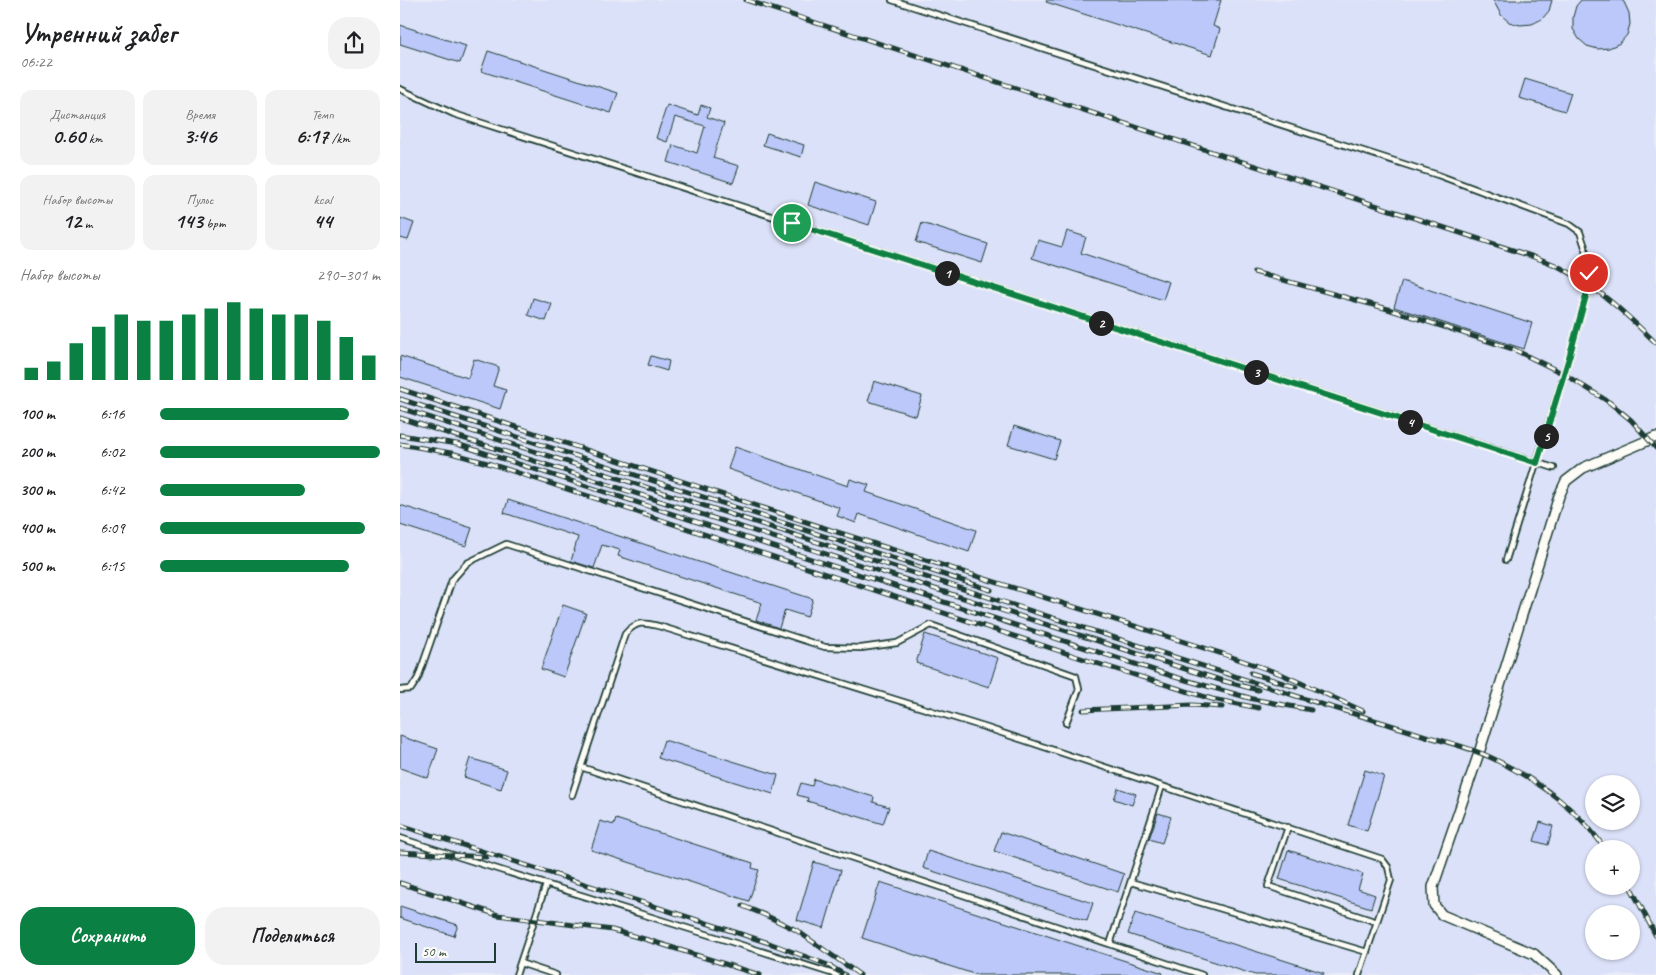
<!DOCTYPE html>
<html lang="ru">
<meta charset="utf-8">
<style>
body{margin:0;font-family:Caveat,sans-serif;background:#f2f2f2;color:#202124;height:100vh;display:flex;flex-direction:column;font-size:19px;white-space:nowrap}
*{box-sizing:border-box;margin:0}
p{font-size:16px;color:#757577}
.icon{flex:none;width:28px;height:28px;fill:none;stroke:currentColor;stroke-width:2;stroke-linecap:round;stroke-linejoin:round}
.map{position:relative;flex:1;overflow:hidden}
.panel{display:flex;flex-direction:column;background:#fff;width:400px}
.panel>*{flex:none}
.fabs{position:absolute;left:1185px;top:775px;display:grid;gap:10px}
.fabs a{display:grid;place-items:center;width:55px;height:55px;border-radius:50%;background:#fff;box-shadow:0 1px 4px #0004;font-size:25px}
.scale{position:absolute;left:15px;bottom:12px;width:81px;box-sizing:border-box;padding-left:5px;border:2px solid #1f3d34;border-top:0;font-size:14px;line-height:18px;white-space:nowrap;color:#1f3d34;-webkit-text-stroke:4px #fdfcf7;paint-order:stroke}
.pin{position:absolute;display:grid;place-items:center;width:42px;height:42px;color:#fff;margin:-21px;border:2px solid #fff;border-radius:50%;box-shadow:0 1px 5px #0007}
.km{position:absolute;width:25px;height:25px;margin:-12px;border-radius:50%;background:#222;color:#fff;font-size:14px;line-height:25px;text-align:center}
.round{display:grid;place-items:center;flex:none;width:52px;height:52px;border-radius:20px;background:#f2f2f2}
.overview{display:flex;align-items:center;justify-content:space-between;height:85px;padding:0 20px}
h1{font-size:28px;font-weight:700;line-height:38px}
.metrics{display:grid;grid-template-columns:repeat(3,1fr);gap:8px;height:85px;padding:5px 20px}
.metrics div{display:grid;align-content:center;border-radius:12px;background:#f2f2f2;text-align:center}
.metrics b{font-size:21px;font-weight:700}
.metrics small{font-size:14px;font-weight:400}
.metrics p{font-size:14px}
.chart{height:140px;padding:10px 20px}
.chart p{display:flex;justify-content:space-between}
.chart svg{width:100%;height:90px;margin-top:5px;stroke:#0b8043;stroke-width:6}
.button{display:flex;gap:10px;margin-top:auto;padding:10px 20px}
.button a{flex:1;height:58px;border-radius:20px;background:#0b8043;color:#fff;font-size:20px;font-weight:700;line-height:58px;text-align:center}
.button a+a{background:#f2f2f2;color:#202124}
ul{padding:0 20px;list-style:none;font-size:16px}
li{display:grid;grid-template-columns:80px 60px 1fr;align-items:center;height:38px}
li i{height:12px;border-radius:6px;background:#0b8043}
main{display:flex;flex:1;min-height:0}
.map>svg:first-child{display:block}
.built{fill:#dbe1f8;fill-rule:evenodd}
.building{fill:#bbc8f9;stroke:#1f3d34}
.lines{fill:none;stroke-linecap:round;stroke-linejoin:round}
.lane-casing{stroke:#1f3d34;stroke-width:8}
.street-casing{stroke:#1f3d34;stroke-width:12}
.lane{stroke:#fdfcf7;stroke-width:4.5}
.street{stroke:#fdfcf7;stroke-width:9}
.rail-casing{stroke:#1f3d34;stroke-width:5}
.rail{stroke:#fdfcf7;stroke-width:3;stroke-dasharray:9;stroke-linecap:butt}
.route-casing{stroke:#fff;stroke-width:10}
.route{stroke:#0b8043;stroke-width:6}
</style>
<main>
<section class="panel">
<div class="overview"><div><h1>Утренний забег</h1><p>06:22</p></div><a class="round"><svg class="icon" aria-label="share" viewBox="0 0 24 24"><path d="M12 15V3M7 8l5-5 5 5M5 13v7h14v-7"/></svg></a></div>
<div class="metrics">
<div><p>Дистанция</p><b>0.60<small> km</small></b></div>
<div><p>Время</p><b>3:46</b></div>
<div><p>Темп</p><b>6:17<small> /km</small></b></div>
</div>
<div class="metrics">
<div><p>Набор высоты</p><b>12<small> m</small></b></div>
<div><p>Пульс</p><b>143<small> bpm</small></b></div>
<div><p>kcal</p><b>44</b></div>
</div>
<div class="chart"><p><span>Набор высоты</span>290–301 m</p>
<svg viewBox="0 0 160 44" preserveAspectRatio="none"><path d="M5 44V38M15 44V35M25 44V26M35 44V18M45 44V12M55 44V15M65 44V15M75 44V12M85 44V9M95 44V6M105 44V9M115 44V12M125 44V12M135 44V15M145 44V23M155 44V32"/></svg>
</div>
<ul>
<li><b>100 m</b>6:16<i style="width:86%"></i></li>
<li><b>200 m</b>6:02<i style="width:100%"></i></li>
<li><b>300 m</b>6:42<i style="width:66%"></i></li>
<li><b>400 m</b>6:09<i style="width:93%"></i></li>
<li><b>500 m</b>6:15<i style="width:86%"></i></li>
</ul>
<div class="button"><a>Сохранить</a><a>Поделиться</a></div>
</section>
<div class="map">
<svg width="1256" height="975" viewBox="0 0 1256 975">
<rect width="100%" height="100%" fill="#e9ecf8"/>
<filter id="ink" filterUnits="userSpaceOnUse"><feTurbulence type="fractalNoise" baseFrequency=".02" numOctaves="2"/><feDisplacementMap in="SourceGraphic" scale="10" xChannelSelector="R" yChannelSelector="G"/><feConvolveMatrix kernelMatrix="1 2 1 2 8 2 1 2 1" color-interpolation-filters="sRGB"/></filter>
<g filter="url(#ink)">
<path class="built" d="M 0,0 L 1256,0 L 1256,975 L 0,975 ZM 1194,784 L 1231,784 L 1231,821 L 1194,821 ZM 1194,849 L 1231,849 L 1231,886 L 1194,886 ZM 1194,914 L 1231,914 L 1231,951 L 1194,951 Z"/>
<path class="building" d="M 647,0 L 821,0 L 813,26 L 820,29 L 812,55 L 646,2 Z
M 1093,0 L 1152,0 L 1149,11 L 1142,19 L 1132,24 L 1120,25 L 1109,22 L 1101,15 Z
M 1181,0 L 1221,0 L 1224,2 L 1229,13 L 1230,24 L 1227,35 L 1220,43 L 1209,48 L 1198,49 L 1187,46 L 1179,39 L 1173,29 L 1173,17 L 1176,6 Z
M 0,25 L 66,46 L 60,63 L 0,44 Z
M 88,51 L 218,93 L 211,113 L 81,71 Z
M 1125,79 L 1171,93 L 1165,111 L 1119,98 Z
M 267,105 L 298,115 L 301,105 L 310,108 L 307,117 L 324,123 L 313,158 L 339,166 L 333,183 L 268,162 L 273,145 L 297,153 L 305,126 L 275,117 L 267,142 L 256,138 Z
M 367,133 L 404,145 L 401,157 L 363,145 Z
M 415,182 L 476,202 L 469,225 L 408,205 Z
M 0,218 L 14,223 L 8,240 L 0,238 Z
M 522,223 L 588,244 L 582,263 L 516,242 Z
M 667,231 L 686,237 L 681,253 L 769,282 L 763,300 L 632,258 L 638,240 L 662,247 Z
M 1002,281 L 1132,323 L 1124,349 L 994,307 Z
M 133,298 L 152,304 L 146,321 L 128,315 Z
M 0,356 L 68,378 L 74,359 L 99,367 L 93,386 L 106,390 L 100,409 L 0,377 Z
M 251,356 L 269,361 L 267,371 L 248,365 Z
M 474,381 L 522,396 L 516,416 L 468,401 Z
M 614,426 L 660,441 L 654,459 L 608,445 Z
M 335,447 L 448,486 L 450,479 L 469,485 L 466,492 L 576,530 L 569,552 L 459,514 L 456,523 L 437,516 L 440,508 L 328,469 Z
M 108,500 L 413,599 L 407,617 L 385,610 L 379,628 L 356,620 L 362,603 L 218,556 L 220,550 L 202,545 L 194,568 L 171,561 L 178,537 L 104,513 Z
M 0,505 L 72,528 L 66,546 L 0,525 Z
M 163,605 L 186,613 L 164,677 L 141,669 Z
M 525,634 L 598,658 L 589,687 L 516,663 Z
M 0,736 L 38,749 L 28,778 L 0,768 Z
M 264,740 L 378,775 L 373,794 L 258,758 Z
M 70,758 L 107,770 L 101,789 L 64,777 Z
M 965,770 L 984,776 L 967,831 L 948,825 Z
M 414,779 L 474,797 L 473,802 L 489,807 L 483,824 L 407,801 L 408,798 L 397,795 L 401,783 L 412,786 Z
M 718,788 L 736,794 L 732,805 L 714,799 Z
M 758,813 L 771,817 L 762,843 L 749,839 Z
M 216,819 L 353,863 L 352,868 L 359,870 L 349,901 L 191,850 L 200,821 L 214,825 Z
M 1140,822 L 1153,826 L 1148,845 L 1134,841 Z
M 601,832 L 724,874 L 718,892 L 594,851 Z
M 888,850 L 963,874 L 958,889 L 975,895 L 971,908 L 879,879 Z
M 528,851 L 693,903 L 687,921 L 523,868 Z
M 414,862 L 441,870 L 424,928 L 397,920 Z
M 480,882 L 763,973 L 762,975 L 577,975 L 462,938 Z
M 0,906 L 58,925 L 54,936 L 0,918 Z
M 735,913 L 924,973 L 923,975 L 855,975 L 728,934 Z"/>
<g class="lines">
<defs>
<path id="lane" d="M 492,0 L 1038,175 L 1169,224 L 1180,232 L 1185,247 L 1189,285 L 1170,354 L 1106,560
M 0,89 L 54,114 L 1154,468
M 0,690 L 11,689 L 18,678 L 52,580 L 67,563 L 106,544 L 425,647 L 461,648 L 497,643 L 531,625 L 676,676 L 679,689 L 666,723
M 181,767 L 802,975
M 172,795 L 225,634 C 238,619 245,623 262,627 L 587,728 L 982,859 L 988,867 L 991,880 L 959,975
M 888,827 L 868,886 L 977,922
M 0,838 C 145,885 292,929 437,975
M 731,882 L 967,952
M 710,944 L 762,786
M 120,963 L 156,975
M 116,975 L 146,885"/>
<path id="street" d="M 1157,975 L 1134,954 L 1042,915 L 1034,905 L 1033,887 L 1079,753 L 1159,496 L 1166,481 L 1183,468 L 1256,437"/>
</defs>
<use href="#lane" class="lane-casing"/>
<use href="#street" class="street-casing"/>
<use href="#lane" class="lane"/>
<use href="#street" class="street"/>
<defs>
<path id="rail" d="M 346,0 L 1131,256 C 1142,260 1153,263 1163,269 C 1199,288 1227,315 1256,343
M 854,272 L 988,309 L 1113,349 L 1164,374 L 1209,402 L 1231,420 L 1256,448
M 0,389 L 437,532 L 823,654 L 881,674 L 963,711
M 0,399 L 591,590
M 0,408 L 924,705 C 959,715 994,726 1029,737 C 1051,743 1074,749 1094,759 C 1137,780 1178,809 1205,849
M 0,418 L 820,680 L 858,690
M 0,435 L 57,444 L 775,677 L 853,699 L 911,710
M 0,444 L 51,453 L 91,464 L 696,663 L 812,699 L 859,708
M 851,673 L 896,687
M 683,710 L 792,705 L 822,707
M 0,825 L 369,943 L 428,965 L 445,975
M 0,852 L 86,857
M 0,883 L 98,915 L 212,930 L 248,940 L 360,975
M 1230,886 L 1256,936
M 343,906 L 365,915 L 396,930 L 460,975"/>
</defs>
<use href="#rail" class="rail-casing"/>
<use href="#rail" class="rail"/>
</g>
</g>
<g class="lines" filter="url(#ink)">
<defs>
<path id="route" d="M 392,223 L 1137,463 L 1170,354 L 1189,285 L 1189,273"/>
</defs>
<use href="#route" class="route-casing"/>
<use href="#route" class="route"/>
</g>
</svg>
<div class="fabs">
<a><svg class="icon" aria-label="layers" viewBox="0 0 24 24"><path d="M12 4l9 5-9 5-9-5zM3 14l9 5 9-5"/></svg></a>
<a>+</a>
<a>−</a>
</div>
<div class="scale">50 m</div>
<div class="pin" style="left:392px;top:223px;background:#1e9e55"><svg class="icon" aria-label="arrive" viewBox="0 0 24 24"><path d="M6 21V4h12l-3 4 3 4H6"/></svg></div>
<div class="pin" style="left:1189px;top:273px;background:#d93025"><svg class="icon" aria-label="check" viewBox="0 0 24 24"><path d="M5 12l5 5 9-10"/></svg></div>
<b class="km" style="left:547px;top:273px">1</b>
<b class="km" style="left:701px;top:323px">2</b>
<b class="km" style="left:856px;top:372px">3</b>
<b class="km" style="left:1010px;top:422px">4</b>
<b class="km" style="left:1146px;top:436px">5</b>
</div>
</main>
